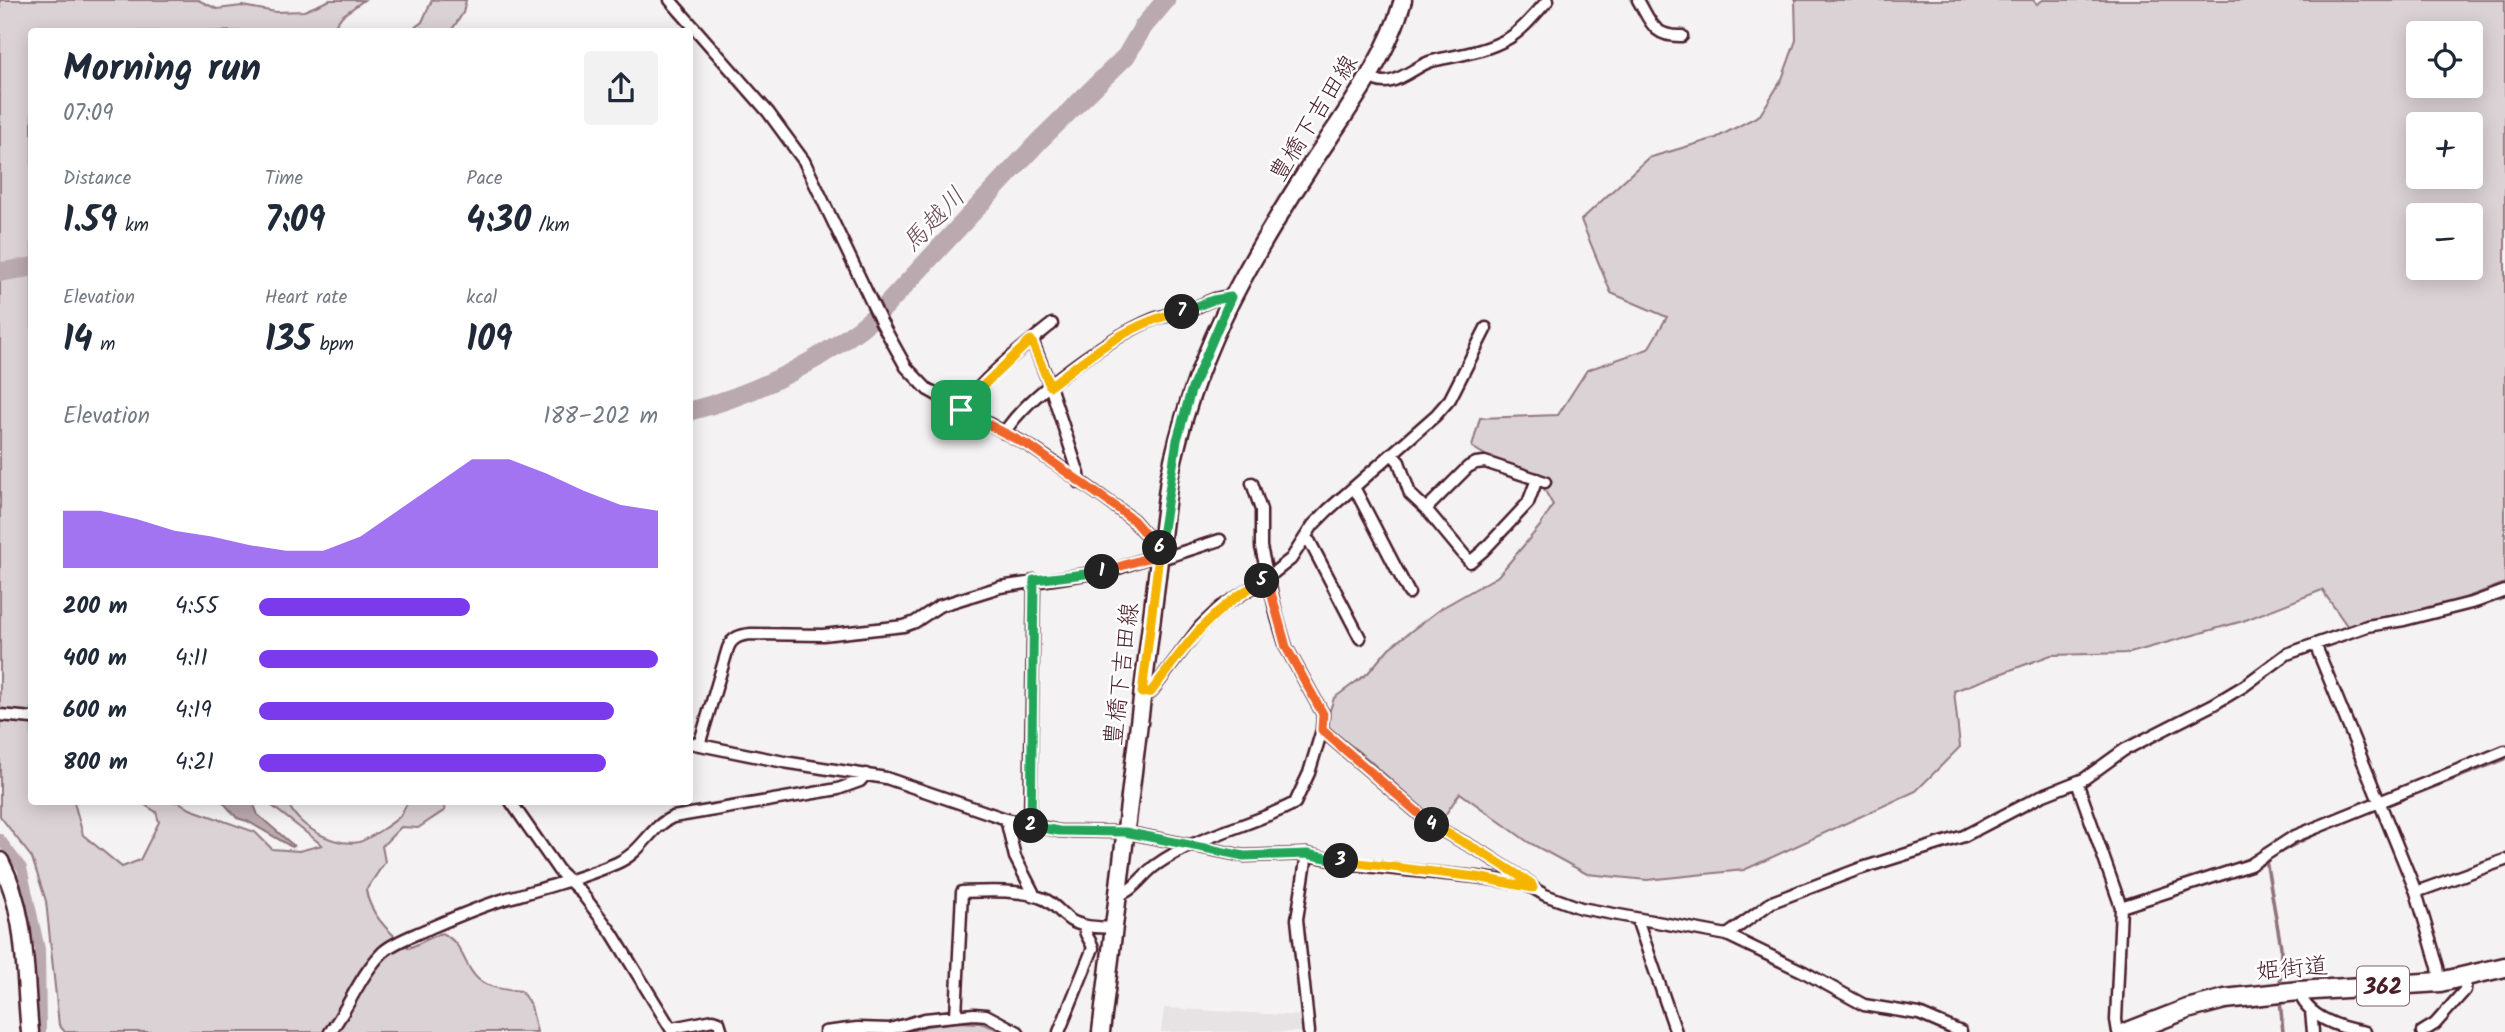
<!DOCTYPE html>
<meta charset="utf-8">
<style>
body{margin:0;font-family:Kalam,"Klee One",sans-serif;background:#f2f2f3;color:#1f2937;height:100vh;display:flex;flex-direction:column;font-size:26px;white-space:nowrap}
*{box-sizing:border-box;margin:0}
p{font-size:23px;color:#747a83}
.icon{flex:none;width:38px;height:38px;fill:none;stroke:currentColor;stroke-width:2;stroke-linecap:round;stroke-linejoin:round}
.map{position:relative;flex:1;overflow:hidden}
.drawer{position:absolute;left:28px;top:28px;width:665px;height:777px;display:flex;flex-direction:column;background:#fff;border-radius:7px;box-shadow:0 4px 18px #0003}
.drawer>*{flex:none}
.buttons{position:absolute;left:2406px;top:21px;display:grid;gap:14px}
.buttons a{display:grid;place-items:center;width:77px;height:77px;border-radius:7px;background:#fff;box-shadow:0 4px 18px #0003;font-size:35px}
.pin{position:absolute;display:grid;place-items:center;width:60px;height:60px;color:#fff;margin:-30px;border-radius:14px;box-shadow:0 4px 10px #0006}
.km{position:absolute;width:35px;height:35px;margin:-18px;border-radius:50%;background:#222;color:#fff;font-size:19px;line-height:35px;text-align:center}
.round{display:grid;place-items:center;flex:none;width:74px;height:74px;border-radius:7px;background:#f2f2f3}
.overview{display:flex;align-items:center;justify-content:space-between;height:119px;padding:0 35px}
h1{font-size:38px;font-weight:700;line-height:52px}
.stats{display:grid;grid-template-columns:repeat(3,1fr);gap:10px;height:119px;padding:7px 35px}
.stats div{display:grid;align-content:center}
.stats b{font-size:35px;font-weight:700}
.stats small{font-size:19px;font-weight:400}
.stats p{font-size:19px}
.chart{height:196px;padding:14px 35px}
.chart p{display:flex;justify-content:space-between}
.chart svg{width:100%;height:126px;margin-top:7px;fill:#7c3aed;opacity:.7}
ul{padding:0 35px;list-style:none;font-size:23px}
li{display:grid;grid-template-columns:112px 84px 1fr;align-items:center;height:52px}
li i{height:18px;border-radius:9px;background:#7c3aed}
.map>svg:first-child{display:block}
.built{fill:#e7e2e3}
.green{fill:#dbd2d5;stroke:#927880;stroke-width:2;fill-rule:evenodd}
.water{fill:#baa9ae;stroke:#8d727a;stroke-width:2}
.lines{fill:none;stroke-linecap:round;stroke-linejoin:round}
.stream{stroke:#8d727a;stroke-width:3.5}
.canal{stroke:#baa9ae;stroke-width:10}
.river{stroke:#baa9ae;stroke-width:19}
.street-casing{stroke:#4a1f2b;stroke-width:15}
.primary-casing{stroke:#4a1f2b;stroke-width:21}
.highway-casing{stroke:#4a1f2b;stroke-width:23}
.street{stroke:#fff;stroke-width:10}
.primary{stroke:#fff;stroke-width:16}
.highway{stroke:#fff;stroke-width:18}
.split-1-casing{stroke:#fff;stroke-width:14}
.split-2-casing{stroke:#fff;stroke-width:14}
.split-3-casing{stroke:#fff;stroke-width:14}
.split-4-casing{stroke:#fff;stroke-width:14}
.split-5-casing{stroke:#fff;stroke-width:14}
.split-6-casing{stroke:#fff;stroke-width:14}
.split-7-casing{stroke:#fff;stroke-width:14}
.split-8-casing{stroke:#fff;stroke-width:14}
.split-1{stroke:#f0652b;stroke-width:9}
.split-2{stroke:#22a559;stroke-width:9}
.split-3{stroke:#22a559;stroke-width:9}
.split-4{stroke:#f5b400;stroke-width:9}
.split-5{stroke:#f0652b;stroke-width:9}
.split-6{stroke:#f5b400;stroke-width:9}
.split-7{stroke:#22a559;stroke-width:9}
.split-8{stroke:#f5b400;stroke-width:9}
.labels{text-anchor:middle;stroke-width:5;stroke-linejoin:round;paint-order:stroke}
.shield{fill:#fff;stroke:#80626b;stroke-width:2}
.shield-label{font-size:23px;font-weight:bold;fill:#4a1f2b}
.street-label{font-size:24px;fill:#4a1f2b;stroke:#fff}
.water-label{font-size:26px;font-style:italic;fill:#714f59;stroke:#fff}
</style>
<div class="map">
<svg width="2505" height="1032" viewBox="0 0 2505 1032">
<rect width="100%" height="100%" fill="#f4f2f2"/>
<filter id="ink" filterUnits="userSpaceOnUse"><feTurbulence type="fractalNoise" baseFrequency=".0143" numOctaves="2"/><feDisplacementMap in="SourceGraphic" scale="14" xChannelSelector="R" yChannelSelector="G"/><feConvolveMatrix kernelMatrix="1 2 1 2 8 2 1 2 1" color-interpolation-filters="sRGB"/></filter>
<g filter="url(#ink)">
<path class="built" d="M 1164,1008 L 1303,1016 L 1305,1032 L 1161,1032 Z"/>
<path class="green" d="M 0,0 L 198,0 L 217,9 L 242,6 L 276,12 L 304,11 L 330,0 L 364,0 L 342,16 L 331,31 L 32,32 L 32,802 L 74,802 L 83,835 L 122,867 L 140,860 L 159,822 L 156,812 L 140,802 L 179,802 L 190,809 L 255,832 L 272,849 L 299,851 L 322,845 L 267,802 L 288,802 C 296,826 334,847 359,842 C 367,840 395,822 400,816 C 403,812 405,806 408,802 L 442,802 L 445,810 L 418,828 L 401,827 L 382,846 L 385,862 L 366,890 C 370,915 390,934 409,948 L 441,933 C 464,942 462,965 478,979 C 489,989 508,990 521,991 L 531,1006 L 537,1032 L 65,1032 L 59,1025 L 46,901 L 32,858 L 0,816 Z
M 432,0 L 466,0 L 463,13 L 451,31 L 410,31 L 422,22 Z
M 1795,0 L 2033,0 L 2037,4 L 2043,0 L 2505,0 L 2505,583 L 2454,602 L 2348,627 L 2322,590 L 2243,621 L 2130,653 L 2051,655 L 1954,691 L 1960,747 L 1916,791 L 1744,870 L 1647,880 L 1587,874 L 1528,842 L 1460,793 L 1439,824 L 1368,759 L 1325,725 L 1334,698 L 1368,673 L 1389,648 L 1440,609 L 1498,576 L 1540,526 L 1553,505 L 1538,478 L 1510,470 L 1472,447 L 1480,418 L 1558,415 L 1587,370 L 1648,349 L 1667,317 L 1611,293 L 1581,220 L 1648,158 L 1716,138 L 1760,115 L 1782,79 L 1796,40 ZM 2418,33 L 2471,33 L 2471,86 L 2418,86 ZM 2418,124 L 2471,124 L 2471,177 L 2418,177 ZM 2418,215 L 2471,215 L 2471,268 L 2418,268 Z
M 958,1022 L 980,1023 L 1006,1032 L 907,1032 L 926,1026 Z"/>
<path class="water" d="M 223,802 L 253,802 L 258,815 L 294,846 L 292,847 L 247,821 L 237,818 Z"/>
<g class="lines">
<path class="stream" d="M 2274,855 L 2323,830 L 2505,759
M 2268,859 L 2266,860 L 2281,947 L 2280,989
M 2280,1000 L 2283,1032"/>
<path class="canal" d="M 0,839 L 22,868 L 40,949 L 41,1032"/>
<path class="river" d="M 0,272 L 32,267
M 690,411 C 759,393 826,359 880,312 L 1039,141 L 1126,56 L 1143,27 L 1166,0"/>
<defs>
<path id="street" d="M 670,0 L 768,112 L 804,161 L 881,322 L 906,367 L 928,390 L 1031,447 L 1056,464 L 1116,507 L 1133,520 L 1154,544 L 1161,546
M 1638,0 C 1651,22 1653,37 1682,36
M 1368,75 C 1389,95 1413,66 1432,61 C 1458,55 1485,52 1509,38 C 1524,29 1536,13 1548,0
M 1032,340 L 1050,386 L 1079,474 L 1080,483
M 961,410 C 982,378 1022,348 1052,324
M 1004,433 C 1029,393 1110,337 1154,319 C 1164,315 1175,315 1185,312 C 1200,307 1215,295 1231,297
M 1392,454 L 1399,462 L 1410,494 L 1426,509 L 1470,562 L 1483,551 L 1528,503 L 1537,479
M 1354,487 L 1409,593
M 1426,509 L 1468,467 L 1476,463 L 1485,462 L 1545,482
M 1305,538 L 1310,542 L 1360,638
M 2315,644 L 2416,892 L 2438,967 L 2440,982
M 1142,693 L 1151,692 L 1200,627 L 1221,607 L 1267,578 L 1291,559 L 1313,525 L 1328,510 L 1436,415 L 1450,399 L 1486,328
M 0,715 L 32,718
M 1322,730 L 1432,825 L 1485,854 L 1530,883 L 1533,888 L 1545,895 L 1581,908 L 1727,935 L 1804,972 L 1864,1005 L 1919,1014 L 1961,1032
M 690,743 L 784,762 L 886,778 L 1006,819 L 1059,831 L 1125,832 L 1244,856 L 1307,854 L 1355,865 L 1477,877 L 1523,884 L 1533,888
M 699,745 L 728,648 C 732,637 741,635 751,634 L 823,635 L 904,626 L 915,622 L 939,606 L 1000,587 L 1113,570 L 1147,558 L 1167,557 L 1220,540
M 2077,782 L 2121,907 L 2116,1020 L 2118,1032
M 511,802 L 559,871 L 580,891 L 612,933 L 673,1032
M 1006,819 L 1015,857 L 1033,892 L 1032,896
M 1030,826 L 1034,580
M 1307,854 L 1297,919 L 1309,1032
M 2416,892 L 2505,860
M 1118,895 C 1134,891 1142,875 1156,865 C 1198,835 1249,827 1295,803 L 1309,773 L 1322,730 L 1323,714 L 1286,647 L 1277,617 L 1261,547 L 1261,510 L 1252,483
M 2121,907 L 2250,865 L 2293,837 L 2505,751
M 1641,921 L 1639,925 L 1676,1032
M 1727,935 L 1772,902 L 1859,869 L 1964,836 L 2041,796 L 2084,779 L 2124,750 L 2214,704 L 2244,686 L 2287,654 L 2367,626 L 2404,620 L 2475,602 L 2505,591
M 2299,991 C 2306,1017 2340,1028 2365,1032
M 2311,1011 L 2313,1032
M 956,1016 L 962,892 C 987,891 1021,889 1044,899 C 1055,904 1061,914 1070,920 C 1083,928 1099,927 1113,928
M 672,1028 L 713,1020 L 719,1022 L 722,1032
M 330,1032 C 349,1007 360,975 383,952 C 394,942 412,936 425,930 C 451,919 478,907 505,899 C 543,888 580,879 617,863 C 643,852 649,827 673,817 L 838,789 L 860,781 L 866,774
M 825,1032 L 857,1028 L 890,1029 L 925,1019 L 974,1014 L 986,1015 L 1018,1032
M 1059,1032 L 1093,948 C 1091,940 1084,935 1084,926
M 2422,1032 L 2435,1024 L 2465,990 L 2466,978"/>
<path id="primary" d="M 0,861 C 28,913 24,975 30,1032
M 1101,1032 L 1169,479 C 1193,359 1242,272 1307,171 C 1341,118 1386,62 1403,0"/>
<path id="highway" d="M 2128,1032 L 2187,1009 L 2225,999 L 2299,991 L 2440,982 L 2505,967"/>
</defs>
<use href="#street" class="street-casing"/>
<use href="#primary" class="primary-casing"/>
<use href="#highway" class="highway-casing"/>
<use href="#street" class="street"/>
<use href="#primary" class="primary"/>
<use href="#highway" class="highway"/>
</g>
</g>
<g class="lines" filter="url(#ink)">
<defs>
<path id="split-1" d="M 961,410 L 1031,447 L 1116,507 L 1133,520 L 1154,544 L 1161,546 L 1159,557 L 1147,558 L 1102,572"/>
<path id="split-2" d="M 1031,826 L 1034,580 L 1102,572"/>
<path id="split-3" d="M 1031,826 L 1059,831 L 1125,832 L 1244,856 L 1307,854 L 1341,861"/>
<path id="split-4" d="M 1341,861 L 1477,877 L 1533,888 L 1531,883 L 1485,854 L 1432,825"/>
<path id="split-5" d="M 1262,581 L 1267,578 L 1286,647 L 1323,714 L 1322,730 L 1432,825"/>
<path id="split-6" d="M 1160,548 L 1142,693 L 1151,692 C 1186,645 1209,610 1262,581"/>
<path id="split-7" d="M 1160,548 L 1177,440 L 1191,391 L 1231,297 L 1213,300 L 1182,312"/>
<path id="split-8" d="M 961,410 L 968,400 L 1031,340 L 1050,386 C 1090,355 1132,321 1182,312"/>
</defs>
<use href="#split-1" class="split-1-casing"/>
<use href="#split-2" class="split-2-casing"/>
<use href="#split-3" class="split-3-casing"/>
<use href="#split-4" class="split-4-casing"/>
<use href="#split-5" class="split-5-casing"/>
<use href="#split-6" class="split-6-casing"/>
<use href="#split-7" class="split-7-casing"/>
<use href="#split-8" class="split-8-casing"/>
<use href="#split-1" class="split-1"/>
<use href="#split-2" class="split-2"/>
<use href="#split-3" class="split-3"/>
<use href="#split-4" class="split-4"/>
<use href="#split-5" class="split-5"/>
<use href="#split-6" class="split-6"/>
<use href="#split-7" class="split-7"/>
<use href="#split-8" class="split-8"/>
</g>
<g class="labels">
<rect class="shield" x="2357" y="966.5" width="52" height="39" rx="5"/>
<g class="shield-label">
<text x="2383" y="994">362</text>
</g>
<g class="street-label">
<text transform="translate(1313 118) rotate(-58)" y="8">豊橋下吉田線</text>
<text transform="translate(1121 674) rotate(-83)" y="8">豊橋下吉田線</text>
<text transform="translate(2292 968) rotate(-5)" y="8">姫街道</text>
</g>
<g class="water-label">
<text transform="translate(933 219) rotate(-46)" y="9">馬越川</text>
</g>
</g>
</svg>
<div class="buttons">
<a><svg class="icon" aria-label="locate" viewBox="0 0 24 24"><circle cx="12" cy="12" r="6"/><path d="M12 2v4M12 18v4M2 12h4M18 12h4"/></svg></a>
<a>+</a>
<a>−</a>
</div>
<div class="pin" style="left:961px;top:410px;background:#1e9e55"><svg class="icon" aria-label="arrive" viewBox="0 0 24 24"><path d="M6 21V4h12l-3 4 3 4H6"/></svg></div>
<b class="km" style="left:1102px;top:572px">1</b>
<b class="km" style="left:1031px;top:826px">2</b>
<b class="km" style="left:1341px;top:861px">3</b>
<b class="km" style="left:1432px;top:825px">4</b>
<b class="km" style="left:1262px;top:581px">5</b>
<b class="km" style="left:1160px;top:548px">6</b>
<b class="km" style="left:1182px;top:312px">7</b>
<section class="drawer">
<div class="overview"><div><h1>Morning run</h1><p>07:09</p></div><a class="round"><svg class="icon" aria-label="share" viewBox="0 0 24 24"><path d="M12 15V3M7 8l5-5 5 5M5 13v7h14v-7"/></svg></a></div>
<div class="stats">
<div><p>Distance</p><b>1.59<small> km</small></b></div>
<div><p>Time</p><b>7:09</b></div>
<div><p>Pace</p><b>4:30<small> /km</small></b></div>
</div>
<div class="stats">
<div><p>Elevation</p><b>14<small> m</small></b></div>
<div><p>Heart rate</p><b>135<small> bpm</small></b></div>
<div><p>kcal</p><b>109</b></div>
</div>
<div class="chart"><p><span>Elevation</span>188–202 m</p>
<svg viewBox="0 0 160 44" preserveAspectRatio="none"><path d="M0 44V24L10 24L20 27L30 31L40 33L50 36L60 38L70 38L80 33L90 24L100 15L110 6L120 6L130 11L140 17L150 22L160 24V44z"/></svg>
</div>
<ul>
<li><b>200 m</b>4:55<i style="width:53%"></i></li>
<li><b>400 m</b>4:11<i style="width:100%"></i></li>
<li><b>600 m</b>4:19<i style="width:89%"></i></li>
<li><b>800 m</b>4:21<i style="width:87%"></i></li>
</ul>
</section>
</div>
